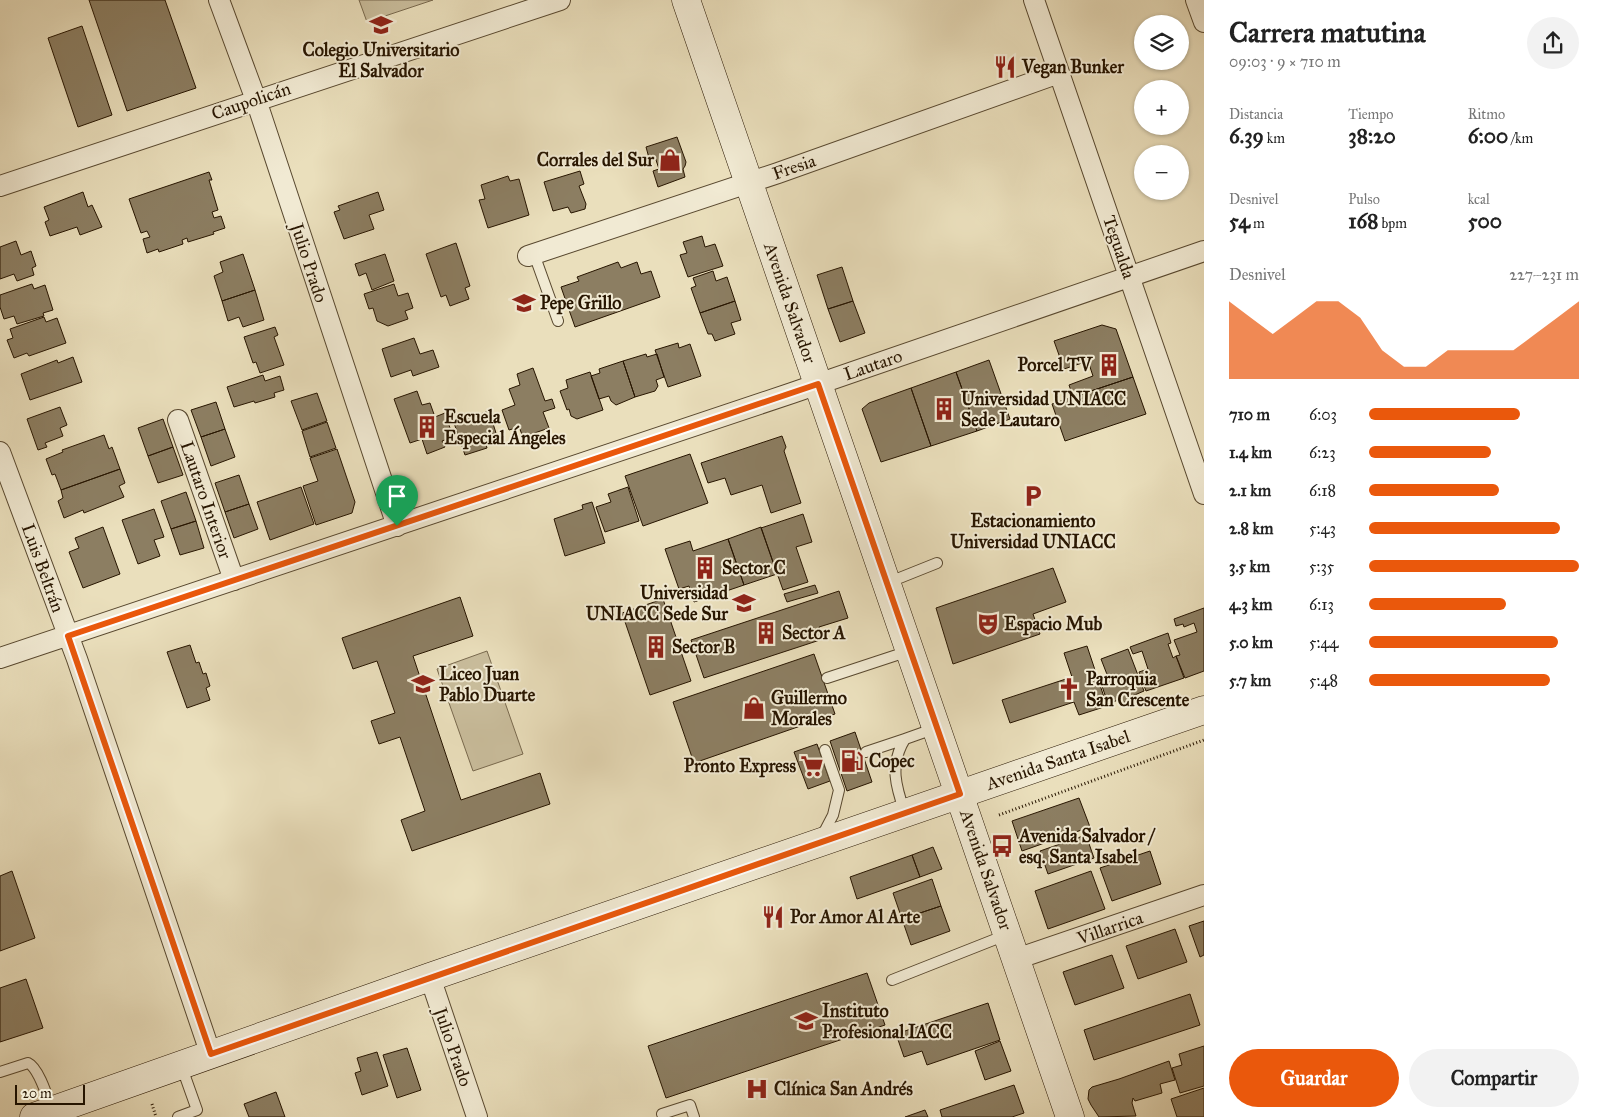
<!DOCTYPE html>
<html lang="es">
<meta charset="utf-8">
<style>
body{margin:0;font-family:"IM FELL Great Primer",serif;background:#f2f2f2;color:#222;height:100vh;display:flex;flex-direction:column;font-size:19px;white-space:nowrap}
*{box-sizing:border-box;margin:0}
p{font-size:16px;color:#767676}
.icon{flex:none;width:28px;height:28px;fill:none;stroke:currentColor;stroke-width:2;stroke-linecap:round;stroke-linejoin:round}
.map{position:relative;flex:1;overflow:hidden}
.panel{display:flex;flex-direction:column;background:#fff;width:400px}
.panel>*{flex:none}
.controls{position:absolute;left:1134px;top:15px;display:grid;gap:10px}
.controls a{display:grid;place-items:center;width:55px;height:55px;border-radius:50%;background:#fff;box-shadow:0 1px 4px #0004;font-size:25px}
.scale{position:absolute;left:15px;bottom:12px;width:70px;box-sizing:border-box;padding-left:5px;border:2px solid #271500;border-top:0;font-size:14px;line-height:18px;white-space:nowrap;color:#271500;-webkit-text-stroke:4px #f1ead3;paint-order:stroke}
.pin{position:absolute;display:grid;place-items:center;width:42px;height:42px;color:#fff;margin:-51px -21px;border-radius:50% 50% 50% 0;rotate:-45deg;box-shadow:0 0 5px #0007}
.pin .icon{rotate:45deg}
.round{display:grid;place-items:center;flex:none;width:52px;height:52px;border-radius:26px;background:#f2f2f2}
.headline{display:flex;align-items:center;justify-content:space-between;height:85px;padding:0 25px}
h1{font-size:28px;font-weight:800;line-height:38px}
.metrics{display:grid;grid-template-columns:repeat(3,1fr);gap:8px;height:85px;padding:5px 25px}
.metrics div{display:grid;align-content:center}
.metrics b{font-size:21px;font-weight:800}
.metrics small{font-size:14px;font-weight:400}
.metrics p{font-size:14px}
.chart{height:140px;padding:10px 25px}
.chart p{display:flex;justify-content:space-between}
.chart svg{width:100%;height:90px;margin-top:5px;fill:#ea580c;opacity:.7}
.button{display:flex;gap:10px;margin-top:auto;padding:10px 25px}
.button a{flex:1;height:58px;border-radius:30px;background:#ea580c;color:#fff;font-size:20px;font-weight:800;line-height:58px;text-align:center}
.button a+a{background:#f2f2f2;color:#222}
ul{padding:0 25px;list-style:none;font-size:16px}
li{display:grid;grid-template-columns:80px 60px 1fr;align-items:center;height:38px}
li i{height:12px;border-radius:6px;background:#ea580c}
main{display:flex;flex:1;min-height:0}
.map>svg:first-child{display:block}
.green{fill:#c9bd9c;stroke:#78694e}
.building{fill:#8c7e62;stroke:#271500}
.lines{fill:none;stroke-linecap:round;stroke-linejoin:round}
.lane-casing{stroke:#58482f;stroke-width:12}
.street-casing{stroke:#58482f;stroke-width:22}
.secondary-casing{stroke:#271500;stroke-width:29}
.path{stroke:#271500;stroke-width:3;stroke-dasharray:1 2.5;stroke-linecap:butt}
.lane{stroke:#f1ead3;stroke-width:10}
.street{stroke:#f1ead3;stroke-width:20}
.secondary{stroke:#f1ead3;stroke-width:28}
.route-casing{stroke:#fff;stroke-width:10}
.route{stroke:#ea580c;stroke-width:6}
.labels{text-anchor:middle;stroke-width:4;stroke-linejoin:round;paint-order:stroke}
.poi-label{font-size:18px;font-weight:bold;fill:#271500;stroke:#f1ead3;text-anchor:start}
.street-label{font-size:18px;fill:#271500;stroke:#f1ead3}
</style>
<main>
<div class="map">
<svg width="1204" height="1117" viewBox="0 0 1204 1117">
<rect width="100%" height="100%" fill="#eadfbc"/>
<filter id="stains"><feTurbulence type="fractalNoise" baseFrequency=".004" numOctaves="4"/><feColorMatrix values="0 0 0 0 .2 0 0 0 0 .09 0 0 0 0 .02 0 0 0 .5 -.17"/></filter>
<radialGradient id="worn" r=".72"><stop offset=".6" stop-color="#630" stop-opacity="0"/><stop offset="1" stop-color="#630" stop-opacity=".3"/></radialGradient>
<path class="green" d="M 359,0 L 433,0 L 367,22 Z
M 487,651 L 523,754 L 473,771 L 437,669 Z"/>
<path class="building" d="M 89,0 L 165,0 L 196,88 L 127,111 Z
M 82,26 L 112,115 L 78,127 L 48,38 Z
M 677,137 L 686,162 L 685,166 L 683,169 L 685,177 L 658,187 L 653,171 L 659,169 L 655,157 L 649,158 L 646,147 Z
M 580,171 L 584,184 L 579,186 L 586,204 L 585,209 L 571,213 L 568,207 L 553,211 L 544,182 Z
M 209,172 L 212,180 L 209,180 L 218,210 L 212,212 L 214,218 L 221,216 L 225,228 L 213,232 L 214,234 L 188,242 L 187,238 L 182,240 L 183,244 L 159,252 L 158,249 L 147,253 L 143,239 L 150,237 L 147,231 L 141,233 L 129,199 Z
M 508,176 L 510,181 L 519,179 L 529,215 L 488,228 L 479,200 L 485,199 L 481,185 Z
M 83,192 L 88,207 L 92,205 L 102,227 L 80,235 L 77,227 L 50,236 L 45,222 L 49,220 L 44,207 Z
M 378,192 L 384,210 L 369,215 L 374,229 L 344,239 L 334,212 L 340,210 L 338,206 Z
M 702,236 L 705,247 L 715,244 L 723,266 L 688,277 L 680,255 L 687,253 L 683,242 Z
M 16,241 L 21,255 L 31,251 L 36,266 L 32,268 L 34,275 L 17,281 L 14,274 L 0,279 L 0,247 Z
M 456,243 L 470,286 L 465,288 L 469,299 L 450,306 L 446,295 L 441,297 L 426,254 Z
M 243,254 L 255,290 L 222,301 L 214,276 L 223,272 L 220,262 Z
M 385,254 L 394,281 L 372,290 L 366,273 L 359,276 L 355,264 Z
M 618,262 L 621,268 L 637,262 L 641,274 L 651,271 L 660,297 L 575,327 L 561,287 L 579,281 L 577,277 Z
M 842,267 L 853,301 L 828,309 L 817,275 Z
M 713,271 L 716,281 L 727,277 L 735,301 L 700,313 L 691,288 L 696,286 L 693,278 Z
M 32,284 L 34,289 L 45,285 L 53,310 L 43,313 L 44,316 L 17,324 L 14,316 L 4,319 L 0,307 L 0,295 Z
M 394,284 L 398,296 L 408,293 L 413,308 L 405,311 L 408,319 L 388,326 L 377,321 L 373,308 L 369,309 L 364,294 Z
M 255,290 L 264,320 L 243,327 L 239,317 L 228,321 L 222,301 Z
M 735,301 L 741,320 L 731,323 L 735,334 L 715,341 L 712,334 L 708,334 L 700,313 Z
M 853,301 L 865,333 L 840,342 L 828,309 Z
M 44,317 L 46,322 L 57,318 L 66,343 L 29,356 L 27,353 L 14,358 L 7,340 L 13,338 L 10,329 Z
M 1102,325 L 1116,329 L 1133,377 L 1073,397 L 1069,385 L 1093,376 L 1088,361 L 1064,369 L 1054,341 Z
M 275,327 L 278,335 L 274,337 L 284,365 L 260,373 L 256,362 L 253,363 L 244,337 Z
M 414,338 L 420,354 L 433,350 L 439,367 L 413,376 L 411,370 L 391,377 L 382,349 Z
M 678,343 L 679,348 L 690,344 L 701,376 L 668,387 L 655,350 Z
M 646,354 L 647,357 L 657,354 L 664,377 L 656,380 L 658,386 L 655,391 L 635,397 L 623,361 Z
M 73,357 L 82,382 L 30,400 L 21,374 L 57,360 L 58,363 Z
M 989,360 L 1010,419 L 977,431 L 956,372 Z
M 623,361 L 635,397 L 616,405 L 611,401 L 609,396 L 599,399 L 591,376 L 600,373 L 599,369 Z
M 533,368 L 545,401 L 552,399 L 555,408 L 543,412 L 549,428 L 523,437 L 519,427 L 509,430 L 502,410 L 515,405 L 509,389 L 520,385 L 517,374 Z
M 590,372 L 603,410 L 577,419 L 571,416 L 569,409 L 567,410 L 560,391 L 568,388 L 566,380 Z
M 956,372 L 977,431 L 931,446 L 911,388 Z
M 263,375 L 265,381 L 280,376 L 284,390 L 274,393 L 275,397 L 255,403 L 254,401 L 234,407 L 227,387 Z
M 1133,377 L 1146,414 L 1065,441 L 1052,404 Z
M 911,388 L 931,446 L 881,462 L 862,409 L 869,403 Z
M 417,391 L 422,405 L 430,403 L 435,417 L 445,413 L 453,437 L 442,441 L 445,447 L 427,454 L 422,439 L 410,443 L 394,399 Z
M 317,393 L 327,421 L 302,430 L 291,401 Z
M 216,402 L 225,429 L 201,437 L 191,410 Z
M 60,407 L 67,425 L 60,428 L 63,436 L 45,443 L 47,447 L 38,450 L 27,419 Z
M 489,411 L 496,433 L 484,437 L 487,448 L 465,455 L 454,423 Z
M 163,419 L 173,447 L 148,456 L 138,428 Z
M 327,422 L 336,448 L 310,457 L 302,431 Z
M 225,429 L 235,457 L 211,466 L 201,437 Z
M 104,435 L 109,449 L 112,447 L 120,469 L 61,490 L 55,474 L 52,475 L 46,459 L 63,452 L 62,450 Z
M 782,436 L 786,447 L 784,451 L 801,503 L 771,513 L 762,485 L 731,495 L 725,478 L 708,483 L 701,463 Z
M 173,447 L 183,475 L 158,483 L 148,456 Z
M 337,449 L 355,502 L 352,513 L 316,525 L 303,486 L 318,481 L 310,458 Z
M 690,454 L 708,503 L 643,526 L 625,476 Z
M 120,469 L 125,483 L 119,486 L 124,497 L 84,513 L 83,510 L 64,518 L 58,501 L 63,498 L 61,490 Z
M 239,475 L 249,504 L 225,512 L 215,483 Z
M 301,487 L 314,524 L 270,540 L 257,502 Z
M 628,487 L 639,521 L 605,532 L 596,507 L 611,502 L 608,494 Z
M 186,492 L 196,521 L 171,529 L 161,501 Z
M 592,502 L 605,543 L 565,556 L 554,519 L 583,509 L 582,505 Z
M 249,504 L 258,529 L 234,538 L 225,512 Z
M 154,509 L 164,537 L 154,540 L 160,556 L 138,564 L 122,520 Z
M 803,514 L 812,542 L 796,547 L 808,582 L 783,590 L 761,528 Z
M 196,521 L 204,548 L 180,555 L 171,529 Z
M 103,527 L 120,574 L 83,588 L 69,552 L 79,548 L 75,538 Z
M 761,527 L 777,574 L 744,585 L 728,539 Z
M 728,539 L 744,585 L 694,602 L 689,586 L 679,589 L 665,549 L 690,541 L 693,551 Z
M 1053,568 L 1066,602 L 1033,614 L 1040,634 L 953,664 L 936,608 Z
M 815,585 L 818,593 L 787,602 L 784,594 Z
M 839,591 L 848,618 L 819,627 L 823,639 L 704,678 L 691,640 Z
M 460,597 L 473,636 L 413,656 L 461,800 L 540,773 L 550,804 L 412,851 L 401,820 L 425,811 L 400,737 L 379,744 L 371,721 L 395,713 L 377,661 L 353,669 L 342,638 Z
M 663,599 L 691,681 L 650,695 L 622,613 Z
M 1204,608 L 1204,671 L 1185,678 L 1176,656 L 1180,655 L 1174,640 L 1197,632 L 1194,623 L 1184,627 L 1183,624 L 1176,626 L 1174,619 Z
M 1168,633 L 1171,643 L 1168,644 L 1173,658 L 1176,656 L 1184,678 L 1146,691 L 1139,672 L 1148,669 L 1142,651 L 1133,654 L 1130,647 Z
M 190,645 L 196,663 L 199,662 L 203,674 L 206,673 L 210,686 L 206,688 L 210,700 L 187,708 L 167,652 Z
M 1087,646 L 1107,706 L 1079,715 L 1074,702 L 1010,723 L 1002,700 L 1072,677 L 1064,653 Z
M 1128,649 L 1144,691 L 1130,697 L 1131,700 L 1119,704 L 1118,700 L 1108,704 L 1100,680 L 1108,677 L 1101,659 Z
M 814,654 L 835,714 L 694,763 L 673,702 Z
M 855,732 L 872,782 L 847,791 L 830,741 Z
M 817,744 L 830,781 L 808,789 L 794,752 Z
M 1079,798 L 1090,827 L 1022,851 L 1012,821 Z
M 1086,835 L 1094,858 L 1048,874 L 1040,851 Z
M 933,847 L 942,869 L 920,877 L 912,855 Z
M 1150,851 L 1161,884 L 1112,901 L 1100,868 Z
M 912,855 L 920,877 L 857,899 L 850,877 Z
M 12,871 L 35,938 L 0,951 L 0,876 Z
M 1091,871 L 1105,909 L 1048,929 L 1035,891 Z
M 932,879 L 941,906 L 902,919 L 893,893 Z
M 941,906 L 950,931 L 911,945 L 902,919 Z
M 1204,921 L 1204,955 L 1200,957 L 1189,926 Z
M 1175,929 L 1187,962 L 1138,979 L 1126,946 Z
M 1112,955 L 1124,988 L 1075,1005 L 1063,972 Z
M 867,973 L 885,1025 L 666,1098 L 648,1046 Z
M 26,979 L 43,1028 L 0,1042 L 0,988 Z
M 1190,994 L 1200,1025 L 1094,1060 L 1084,1030 Z
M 988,1003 L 1000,1040 L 927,1065 L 922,1051 L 904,1057 L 896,1034 Z
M 1000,1041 L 1011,1071 L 985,1080 L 975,1051 Z
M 1204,1046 L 1204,1086 L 1180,1093 L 1172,1068 L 1182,1065 L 1179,1054 Z
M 407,1048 L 421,1090 L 397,1098 L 383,1055 Z
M 377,1052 L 388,1086 L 362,1095 L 355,1073 L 361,1071 L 357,1058 Z
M 1169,1061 L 1175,1080 L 1160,1084 L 1162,1093 L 1135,1101 L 1133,1098 L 1132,1103 L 1136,1116 L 1099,1117 L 1091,1105 L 1088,1099 L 1089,1090 L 1092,1087 L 1119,1079 Z
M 1014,1085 L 1024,1113 L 1012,1117 L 942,1117 L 940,1110 Z
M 1204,1088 L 1204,1117 L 1177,1117 L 1171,1099 Z
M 276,1092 L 285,1117 L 249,1117 L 244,1104 Z
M 925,1110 L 928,1117 L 905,1117 Z"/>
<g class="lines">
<defs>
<path id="lane" d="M 534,254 L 558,321
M 887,583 L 937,563
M 827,678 L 909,651
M 866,752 L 905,739
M 905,813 C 896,787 889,765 905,739 L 936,728
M 822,836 L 833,815 L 839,790 L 825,750
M 892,980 L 1006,935
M 0,1072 L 28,1063 C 39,1068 48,1099 52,1110
M 662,1114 L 690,1105 L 694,1117
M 178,1117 L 197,1110 L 181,1065"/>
<path id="street" d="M 219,0 L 256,100 L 397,526
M 1034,0 L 1204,494
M 1196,0 L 1204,22
M 0,186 L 560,0
M 528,256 L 778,173 L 1059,73
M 178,420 L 234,580
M 0,452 L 77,659 L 211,1055
M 0,658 L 792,393 L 1204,251
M 1016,959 L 1204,895
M 430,977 L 477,1117"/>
<path id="secondary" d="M 686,0 L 1070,1117
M 34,1117 L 430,977 L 1204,710"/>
</defs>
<use href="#lane" class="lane-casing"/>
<use href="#street" class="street-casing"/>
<use href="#secondary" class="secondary-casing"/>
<path class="path" d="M 999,815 L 1204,740
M 152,1104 L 156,1117"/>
<use href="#lane" class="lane"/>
<use href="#street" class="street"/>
<use href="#secondary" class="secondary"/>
</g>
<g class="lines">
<defs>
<path id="route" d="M 818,384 L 960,794 L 211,1054 L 68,636 Z"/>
</defs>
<use href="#route" class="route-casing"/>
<use href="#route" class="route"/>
</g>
<defs>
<symbol id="school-bare" viewBox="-9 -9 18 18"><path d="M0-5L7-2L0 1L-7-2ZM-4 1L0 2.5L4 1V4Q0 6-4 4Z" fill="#8f2418" stroke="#f1ead3" stroke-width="2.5" paint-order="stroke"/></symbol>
<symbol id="restaurant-bare" viewBox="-9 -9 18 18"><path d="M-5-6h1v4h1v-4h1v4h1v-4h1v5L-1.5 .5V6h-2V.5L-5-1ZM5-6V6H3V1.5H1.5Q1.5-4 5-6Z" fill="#8f2418" stroke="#f1ead3" stroke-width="2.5" paint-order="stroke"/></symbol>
<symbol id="shop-bare" viewBox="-9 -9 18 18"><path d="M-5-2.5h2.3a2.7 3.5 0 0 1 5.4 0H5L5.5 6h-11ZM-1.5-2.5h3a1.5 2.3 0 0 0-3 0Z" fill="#8f2418" stroke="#f1ead3" stroke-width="2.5" paint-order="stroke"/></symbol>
<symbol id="building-bare" viewBox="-9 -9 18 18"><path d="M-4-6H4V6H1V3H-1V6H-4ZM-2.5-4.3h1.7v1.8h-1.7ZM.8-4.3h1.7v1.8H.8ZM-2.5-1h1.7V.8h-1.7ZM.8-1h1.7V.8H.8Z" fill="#8f2418" stroke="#f1ead3" stroke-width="2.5" paint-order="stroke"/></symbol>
<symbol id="parking-bare" viewBox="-9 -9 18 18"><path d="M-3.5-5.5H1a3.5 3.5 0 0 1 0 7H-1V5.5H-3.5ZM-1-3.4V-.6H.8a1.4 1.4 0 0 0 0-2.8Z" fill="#8f2418" stroke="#f1ead3" stroke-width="2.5" paint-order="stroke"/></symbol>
<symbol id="university-bare" viewBox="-9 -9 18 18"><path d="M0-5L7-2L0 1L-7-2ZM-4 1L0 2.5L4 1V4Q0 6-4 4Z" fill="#8f2418" stroke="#f1ead3" stroke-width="2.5" paint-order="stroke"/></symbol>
<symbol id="theatre-bare" viewBox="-9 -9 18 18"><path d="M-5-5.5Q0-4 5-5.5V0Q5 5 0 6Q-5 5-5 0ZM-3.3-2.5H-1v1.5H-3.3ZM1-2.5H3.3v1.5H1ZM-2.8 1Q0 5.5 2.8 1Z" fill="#8f2418" stroke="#f1ead3" stroke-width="2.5" paint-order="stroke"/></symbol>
<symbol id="church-bare" viewBox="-9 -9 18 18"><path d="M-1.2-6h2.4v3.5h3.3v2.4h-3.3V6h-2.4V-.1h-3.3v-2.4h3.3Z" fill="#8f2418" stroke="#f1ead3" stroke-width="2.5" paint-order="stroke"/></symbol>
<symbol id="fuel-bare" viewBox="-9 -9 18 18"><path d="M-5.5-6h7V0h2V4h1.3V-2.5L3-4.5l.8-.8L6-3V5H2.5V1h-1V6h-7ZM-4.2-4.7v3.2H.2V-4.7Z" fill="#8f2418" stroke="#f1ead3" stroke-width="2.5" paint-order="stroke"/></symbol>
<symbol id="supermarket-bare" viewBox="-9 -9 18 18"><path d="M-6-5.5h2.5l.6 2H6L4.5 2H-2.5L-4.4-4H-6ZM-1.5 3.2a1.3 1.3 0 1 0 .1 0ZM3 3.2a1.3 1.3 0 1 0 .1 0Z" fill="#8f2418" stroke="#f1ead3" stroke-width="2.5" paint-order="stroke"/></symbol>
<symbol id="bus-bare" viewBox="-9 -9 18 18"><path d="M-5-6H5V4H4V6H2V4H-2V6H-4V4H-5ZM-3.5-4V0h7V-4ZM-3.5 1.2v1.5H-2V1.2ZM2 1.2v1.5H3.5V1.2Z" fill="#8f2418" stroke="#f1ead3" stroke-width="2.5" paint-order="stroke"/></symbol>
<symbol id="hospital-bare" viewBox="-9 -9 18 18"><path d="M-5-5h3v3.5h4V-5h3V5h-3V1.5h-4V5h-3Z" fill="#8f2418" stroke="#f1ead3" stroke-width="2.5" paint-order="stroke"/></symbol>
</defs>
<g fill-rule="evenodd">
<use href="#school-bare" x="365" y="9" width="32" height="32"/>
<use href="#restaurant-bare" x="989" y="51" width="32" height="32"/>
<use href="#shop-bare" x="654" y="144" width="32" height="32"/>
<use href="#school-bare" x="508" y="287" width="32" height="32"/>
<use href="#building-bare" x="1093" y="349" width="32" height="32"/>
<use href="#building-bare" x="928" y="393" width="32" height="32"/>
<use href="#building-bare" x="411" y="411" width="32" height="32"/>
<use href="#parking-bare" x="1017" y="480" width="32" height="32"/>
<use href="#building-bare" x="689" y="552" width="32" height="32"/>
<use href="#university-bare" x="728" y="587" width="32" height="32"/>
<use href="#theatre-bare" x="972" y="608" width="32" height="32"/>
<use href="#building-bare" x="750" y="617" width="32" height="32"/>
<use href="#building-bare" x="640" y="631" width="32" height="32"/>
<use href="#school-bare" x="407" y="668" width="32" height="32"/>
<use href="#church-bare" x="1053" y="673" width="32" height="32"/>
<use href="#shop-bare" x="738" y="692" width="32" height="32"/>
<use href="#fuel-bare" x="836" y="745" width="32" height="32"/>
<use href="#supermarket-bare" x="796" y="750" width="32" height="32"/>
<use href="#bus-bare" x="986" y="830" width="32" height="32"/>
<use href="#restaurant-bare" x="757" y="901" width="32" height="32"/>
<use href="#university-bare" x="790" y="1005" width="32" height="32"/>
<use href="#hospital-bare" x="741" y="1073" width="32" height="32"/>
</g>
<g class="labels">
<g class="poi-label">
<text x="381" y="56" text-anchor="middle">Colegio Universitario<tspan x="381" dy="21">El Salvador</tspan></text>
<text x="1022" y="73">Vegan Bunker</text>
<text x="654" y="166" text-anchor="end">Corrales del Sur</text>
<text x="540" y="309">Pepe Grillo</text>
<text x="1092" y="371" text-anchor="end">Porcel TV</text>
<text x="961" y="405">Universidad UNIACC<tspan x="961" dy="21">Sede Lautaro</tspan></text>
<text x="444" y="423">Escuela<tspan x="444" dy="21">Especial Ángeles</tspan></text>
<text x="1033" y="527" text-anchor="middle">Estacionamiento<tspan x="1033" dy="21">Universidad UNIACC</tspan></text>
<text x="722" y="574">Sector C</text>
<text x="728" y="599" text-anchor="end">Universidad<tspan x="728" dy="21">UNIACC Sede Sur</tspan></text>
<text x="1004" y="630">Espacio Mub</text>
<text x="782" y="639">Sector A</text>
<text x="672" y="653">Sector B</text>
<text x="439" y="680">Liceo Juan<tspan x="439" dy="21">Pablo Duarte</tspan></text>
<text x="1086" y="685">Parroquia<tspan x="1086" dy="21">San Crescente</tspan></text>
<text x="771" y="704">Guillermo<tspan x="771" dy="21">Morales</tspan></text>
<text x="869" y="767">Copec</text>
<text x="796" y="772" text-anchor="end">Pronto Express</text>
<text x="1019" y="842">Avenida Salvador /<tspan x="1019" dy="21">esq. Santa Isabel</tspan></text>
<text x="790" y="923">Por Amor Al Arte</text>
<text x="822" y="1017">Instituto<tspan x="822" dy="21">Profesional IACC</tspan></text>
<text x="774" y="1095">Clínica San Andrés</text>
</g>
<g class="street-label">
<text transform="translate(251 101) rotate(-19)" y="6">Caupolicán</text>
<text transform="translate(794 167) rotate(-19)" y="6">Fresia</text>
<text transform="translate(1119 247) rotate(71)" y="6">Tegualda</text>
<text transform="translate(309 263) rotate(72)" y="6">Julio Prado</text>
<text transform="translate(790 303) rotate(71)" y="6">Avenida Salvador</text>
<text transform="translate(873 365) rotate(-19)" y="6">Lautaro</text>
<text transform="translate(206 500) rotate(71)" y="6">Lautaro Interior</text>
<text transform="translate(43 568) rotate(70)" y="6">Luis Beltrán</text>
<text transform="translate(1058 760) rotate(-19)" y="6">Avenida Santa Isabel</text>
<text transform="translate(986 870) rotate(71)" y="6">Avenida Salvador</text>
<text transform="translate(1110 928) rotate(-19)" y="6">Villarrica</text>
<text transform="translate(453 1047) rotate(71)" y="6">Julio Prado</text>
</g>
</g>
<rect width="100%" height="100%" filter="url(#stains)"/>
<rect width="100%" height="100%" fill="url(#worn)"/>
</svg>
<div class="controls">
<a><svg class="icon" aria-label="layers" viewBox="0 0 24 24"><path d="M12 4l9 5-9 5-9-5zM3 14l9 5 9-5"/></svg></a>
<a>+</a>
<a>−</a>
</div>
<div class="scale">20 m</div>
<div class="pin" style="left:397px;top:526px;background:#1e9e55"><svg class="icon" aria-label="arrive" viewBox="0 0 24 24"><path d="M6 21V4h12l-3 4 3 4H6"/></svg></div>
</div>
<section class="panel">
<div class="headline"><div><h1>Carrera matutina</h1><p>09:03 · 9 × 710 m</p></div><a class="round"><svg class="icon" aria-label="share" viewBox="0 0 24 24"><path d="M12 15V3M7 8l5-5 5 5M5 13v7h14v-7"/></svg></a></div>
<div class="metrics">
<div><p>Distancia</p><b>6.39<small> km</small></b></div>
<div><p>Tiempo</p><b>38:20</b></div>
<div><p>Ritmo</p><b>6:00<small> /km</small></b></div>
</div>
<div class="metrics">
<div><p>Desnivel</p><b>54<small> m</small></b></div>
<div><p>Pulso</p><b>168<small> bpm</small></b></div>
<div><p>kcal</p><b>500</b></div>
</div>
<div class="chart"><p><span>Desnivel</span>227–231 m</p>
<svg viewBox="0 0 160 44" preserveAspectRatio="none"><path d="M0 44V6L10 14L20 22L30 14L40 6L50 6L60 14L70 30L80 38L90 38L100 30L110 30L120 30L130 30L140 22L150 14L160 6V44z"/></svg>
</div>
<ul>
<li><b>710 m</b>6:03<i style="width:72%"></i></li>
<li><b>1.4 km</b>6:23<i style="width:58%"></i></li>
<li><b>2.1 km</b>6:18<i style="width:62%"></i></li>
<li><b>2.8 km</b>5:43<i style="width:91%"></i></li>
<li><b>3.5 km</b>5:35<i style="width:100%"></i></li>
<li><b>4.3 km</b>6:13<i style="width:65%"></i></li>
<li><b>5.0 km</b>5:44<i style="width:90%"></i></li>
<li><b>5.7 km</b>5:48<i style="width:86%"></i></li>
</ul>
<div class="button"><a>Guardar</a><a>Compartir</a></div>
</section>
</main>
